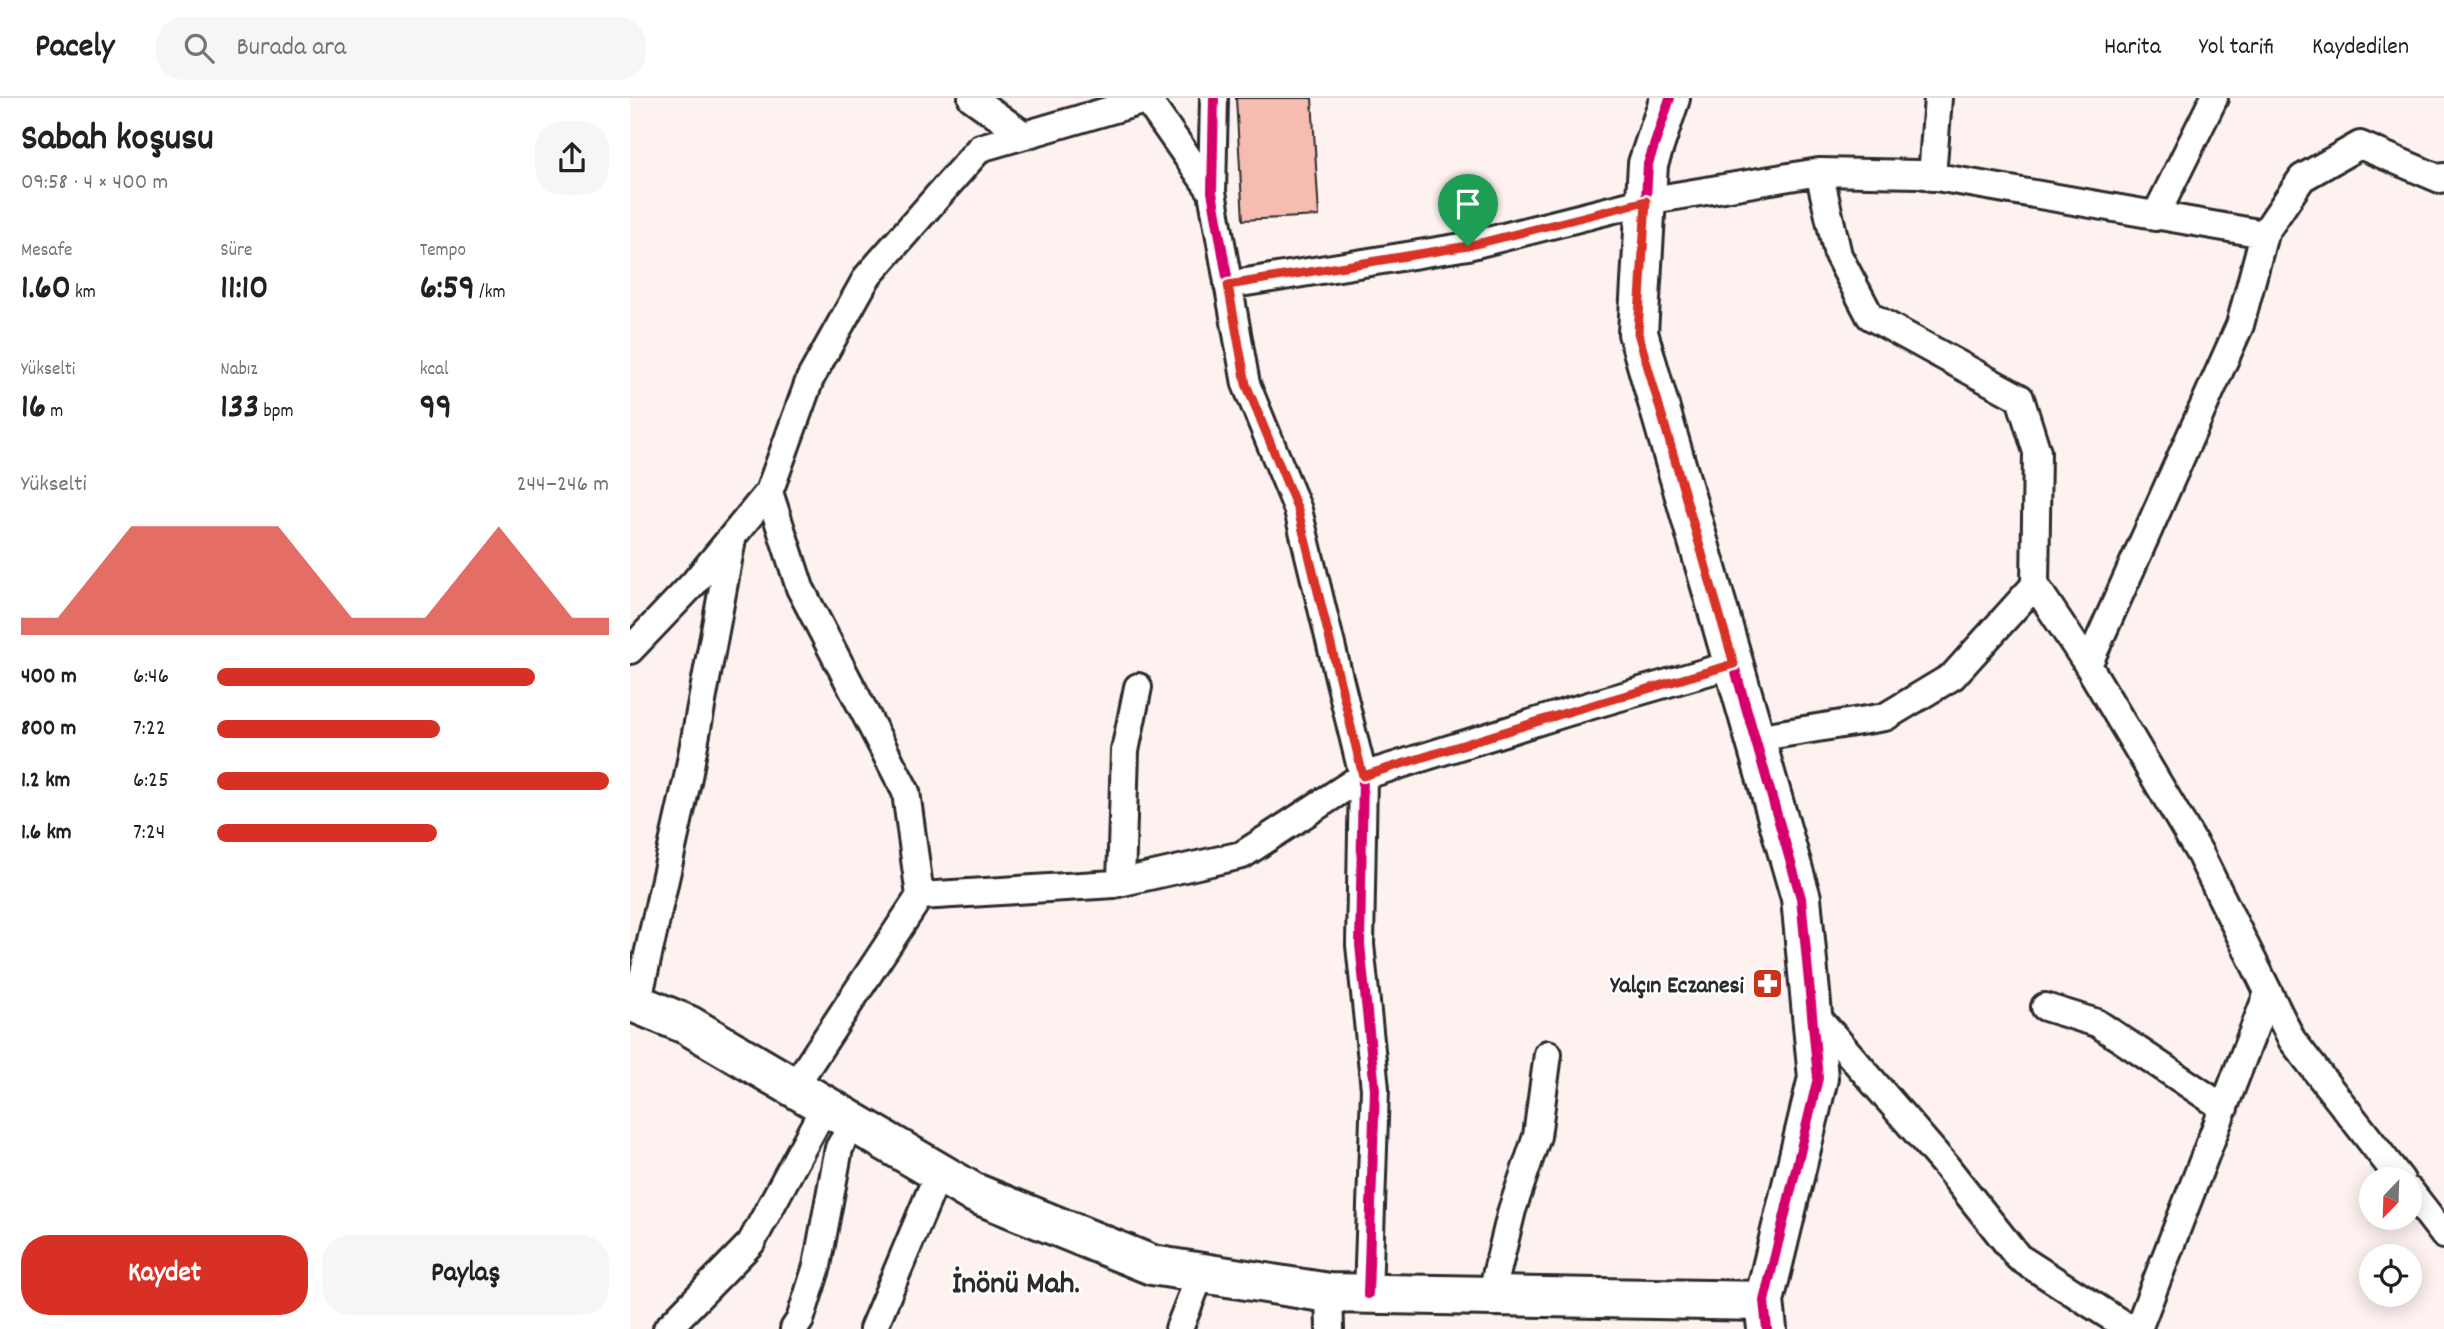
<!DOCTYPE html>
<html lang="tr">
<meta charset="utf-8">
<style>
body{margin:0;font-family:Dekko,sans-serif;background:#f6f6f6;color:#202124;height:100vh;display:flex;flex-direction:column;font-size:26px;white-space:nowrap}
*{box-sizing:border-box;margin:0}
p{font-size:23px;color:#757577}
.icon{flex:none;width:38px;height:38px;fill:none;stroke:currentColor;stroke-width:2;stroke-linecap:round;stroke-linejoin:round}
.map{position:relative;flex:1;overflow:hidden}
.panel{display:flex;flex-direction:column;background:#fff;width:630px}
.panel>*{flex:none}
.needle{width:46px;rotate:203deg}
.tools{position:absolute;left:1729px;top:1069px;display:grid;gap:14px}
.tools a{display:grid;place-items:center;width:63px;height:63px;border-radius:50%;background:#fff;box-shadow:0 4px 18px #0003;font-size:35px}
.pin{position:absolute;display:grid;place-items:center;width:60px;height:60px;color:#fff;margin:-72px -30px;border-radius:50% 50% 50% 0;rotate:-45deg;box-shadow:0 0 7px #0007}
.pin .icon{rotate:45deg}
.round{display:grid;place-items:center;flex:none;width:74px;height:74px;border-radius:28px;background:#f6f6f6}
.overview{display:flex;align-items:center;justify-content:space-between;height:119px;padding:0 21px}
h1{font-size:38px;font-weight:700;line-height:52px}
.metrics{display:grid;grid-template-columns:repeat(3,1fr);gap:10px;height:119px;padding:7px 21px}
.metrics div{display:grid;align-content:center}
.metrics b{font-size:35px;font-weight:700}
.metrics small{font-size:19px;font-weight:400}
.metrics p{font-size:19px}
.chart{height:196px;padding:14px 21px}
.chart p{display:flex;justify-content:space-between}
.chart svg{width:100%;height:126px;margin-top:7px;fill:#d93025;opacity:.7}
.cta{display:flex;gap:14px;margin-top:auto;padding:14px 21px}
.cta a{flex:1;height:80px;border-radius:28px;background:#d93025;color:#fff;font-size:28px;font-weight:700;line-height:80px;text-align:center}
.cta a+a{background:#f6f6f6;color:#202124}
ul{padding:0 21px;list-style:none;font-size:23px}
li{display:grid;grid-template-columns:112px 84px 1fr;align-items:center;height:52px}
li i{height:18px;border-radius:9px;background:#d93025}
header{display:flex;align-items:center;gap:42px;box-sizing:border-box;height:98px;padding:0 35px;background:#fff;border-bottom:2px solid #e0e0e0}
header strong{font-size:33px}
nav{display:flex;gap:38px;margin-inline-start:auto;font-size:24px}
.search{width:490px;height:63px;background:#f6f6f6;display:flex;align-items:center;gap:18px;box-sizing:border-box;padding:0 24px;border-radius:28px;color:#757577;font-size:26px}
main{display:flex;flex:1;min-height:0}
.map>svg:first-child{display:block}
.building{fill:#f6bcaf;stroke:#2b2b2b;stroke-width:2}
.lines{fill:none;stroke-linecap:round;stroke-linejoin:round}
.street-casing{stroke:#2b2b2b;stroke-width:32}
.secondary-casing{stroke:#2b2b2b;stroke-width:44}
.street{stroke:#fff;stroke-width:26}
.secondary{stroke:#fff;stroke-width:38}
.cycleway-casing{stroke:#fff;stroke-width:15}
.cycleway{stroke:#d6006c;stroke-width:10}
.route-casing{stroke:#fff;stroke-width:14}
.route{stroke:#d93025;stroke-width:9}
.labels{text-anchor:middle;stroke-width:5;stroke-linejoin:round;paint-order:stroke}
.poi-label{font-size:24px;font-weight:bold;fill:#2b2b2b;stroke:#fff;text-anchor:end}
.district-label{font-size:32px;font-weight:bold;fill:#2b2b2b;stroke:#fff}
</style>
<header>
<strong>Pacely</strong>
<div class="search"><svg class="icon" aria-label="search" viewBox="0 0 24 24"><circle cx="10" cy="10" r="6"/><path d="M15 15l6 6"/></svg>Burada ara</div>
<nav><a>Harita</a><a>Yol tarifi</a><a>Kaydedilen</a></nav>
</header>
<main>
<section class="panel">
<div class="overview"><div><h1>Sabah koşusu</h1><p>09:58 · 4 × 400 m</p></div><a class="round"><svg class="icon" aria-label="share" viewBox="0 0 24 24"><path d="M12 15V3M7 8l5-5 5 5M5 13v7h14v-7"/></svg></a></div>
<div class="metrics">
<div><p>Mesafe</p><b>1.60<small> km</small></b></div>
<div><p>Süre</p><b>11:10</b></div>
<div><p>Tempo</p><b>6:59<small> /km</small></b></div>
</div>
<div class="metrics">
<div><p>Yükselti</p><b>16<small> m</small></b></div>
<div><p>Nabız</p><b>133<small> bpm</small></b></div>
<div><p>kcal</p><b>99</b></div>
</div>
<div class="chart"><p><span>Yükselti</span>244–246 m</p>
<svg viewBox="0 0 160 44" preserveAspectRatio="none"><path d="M0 44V38L10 38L20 22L30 6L40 6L50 6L60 6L70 6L80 22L90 38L100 38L110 38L120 22L130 6L140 22L150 38L160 38V44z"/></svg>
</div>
<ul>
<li><b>400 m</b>6:46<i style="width:81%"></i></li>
<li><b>800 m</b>7:22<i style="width:57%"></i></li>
<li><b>1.2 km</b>6:25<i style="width:100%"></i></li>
<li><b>1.6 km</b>7:24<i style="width:56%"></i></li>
</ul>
<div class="cta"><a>Kaydet</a><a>Paylaş</a></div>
</section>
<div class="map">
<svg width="1814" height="1231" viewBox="0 0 1814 1231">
<rect width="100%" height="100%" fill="#fdf2ef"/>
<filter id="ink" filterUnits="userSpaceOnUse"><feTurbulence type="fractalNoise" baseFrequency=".0143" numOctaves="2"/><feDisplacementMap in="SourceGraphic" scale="14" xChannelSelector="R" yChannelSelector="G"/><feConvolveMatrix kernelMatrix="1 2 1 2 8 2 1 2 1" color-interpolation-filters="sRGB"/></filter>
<g filter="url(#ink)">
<path class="building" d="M 606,0 L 682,0 L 689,118 L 613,122 Z"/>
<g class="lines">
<defs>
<path id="street" d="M 342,0 L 394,37
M 516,0 L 582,94
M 584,0 L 582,94 L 616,286 L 668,412 L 733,678 L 730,847 L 745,991 L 738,1196
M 1189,74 L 1208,157 L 1240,218 L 1390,300 L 1407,354 L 1405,487 L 1458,567 L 1570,756 L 1662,942 L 1771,1082
M 1302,79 L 1308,0
M 1525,119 L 1584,0
M 598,187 L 838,148 L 1016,103 L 1189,74 L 1289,76 L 1634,136
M 139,394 L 170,490 L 276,694 L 290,798 L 164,989
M 0,552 L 64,485 L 139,394 L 180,281 L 237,179 L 350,50 L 522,0
M 1458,567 L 1610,227 L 1634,136 L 1672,80 L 1730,47 L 1810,81 L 1814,79
M 1125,640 L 1255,619 L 1323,578 L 1405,487
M 491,784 L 495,653 L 508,589
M 290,798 L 484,786 L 612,757 L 733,678 L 938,614 L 1104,566
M 7,906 L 58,679 L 102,441
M 1415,909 L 1467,925 L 1594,1010
M 1182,913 L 1315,1067 L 1388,1159 L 1500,1231
M 1780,1093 L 1814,1137
M 699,1195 L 700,1231
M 861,1198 L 882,1112 L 907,1038 L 918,956
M 37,1231 L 121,1145 L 195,1008
M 164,1231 L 170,1222 L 187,1168 L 209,1050 L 224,1025
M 243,1231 L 309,1074
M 549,1231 L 571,1175
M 1508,1231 L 1638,895"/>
<path id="secondary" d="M 1040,0 L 1018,66 L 1008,235 L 1171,800 L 1188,980 L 1134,1203 L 1137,1231
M 0,903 L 58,927 L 342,1094 L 522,1167 L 699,1195 L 1134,1203"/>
</defs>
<use href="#street" class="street-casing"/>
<use href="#secondary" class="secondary-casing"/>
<use href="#street" class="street"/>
<use href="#secondary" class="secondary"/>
<defs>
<path id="cycleway" d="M 584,0 L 582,94 L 616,286 L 668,412 L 733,678 L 730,847 L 745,991 L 738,1196
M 1040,0 L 1018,66 L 1008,235 L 1171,800 L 1188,980 L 1134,1203 L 1137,1231"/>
</defs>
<use href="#cycleway" class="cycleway-casing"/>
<use href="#cycleway" class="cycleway"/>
</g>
</g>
<g class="lines" filter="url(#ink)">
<defs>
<path id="route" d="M 1016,103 L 1008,235 L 1104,566 L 938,614 L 733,678 L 668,412 L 616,286 L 598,187 L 838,148 Z"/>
</defs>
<use href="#route" class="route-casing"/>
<use href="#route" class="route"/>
</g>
<defs>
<symbol id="pharmacy-square" viewBox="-11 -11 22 22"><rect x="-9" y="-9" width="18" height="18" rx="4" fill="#c8321e" stroke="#fff"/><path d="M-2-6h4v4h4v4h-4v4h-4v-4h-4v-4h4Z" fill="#fff"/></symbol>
</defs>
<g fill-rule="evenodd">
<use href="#pharmacy-square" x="1120" y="868" width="35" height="35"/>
</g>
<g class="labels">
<g class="poi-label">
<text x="1114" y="894">Yalçın Eczanesi</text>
</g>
<g class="district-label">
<text x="386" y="1194">İnönü Mah.</text>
</g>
</g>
</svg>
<div class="tools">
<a><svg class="needle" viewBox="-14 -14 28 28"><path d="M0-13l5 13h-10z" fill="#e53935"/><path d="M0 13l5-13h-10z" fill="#757577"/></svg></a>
<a><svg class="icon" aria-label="locate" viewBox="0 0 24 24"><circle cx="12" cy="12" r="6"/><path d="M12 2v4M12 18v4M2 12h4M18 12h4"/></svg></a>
</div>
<div class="pin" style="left:838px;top:148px;background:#1e9e55"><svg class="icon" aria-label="arrive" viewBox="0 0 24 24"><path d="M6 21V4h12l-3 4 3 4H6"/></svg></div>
</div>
</main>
